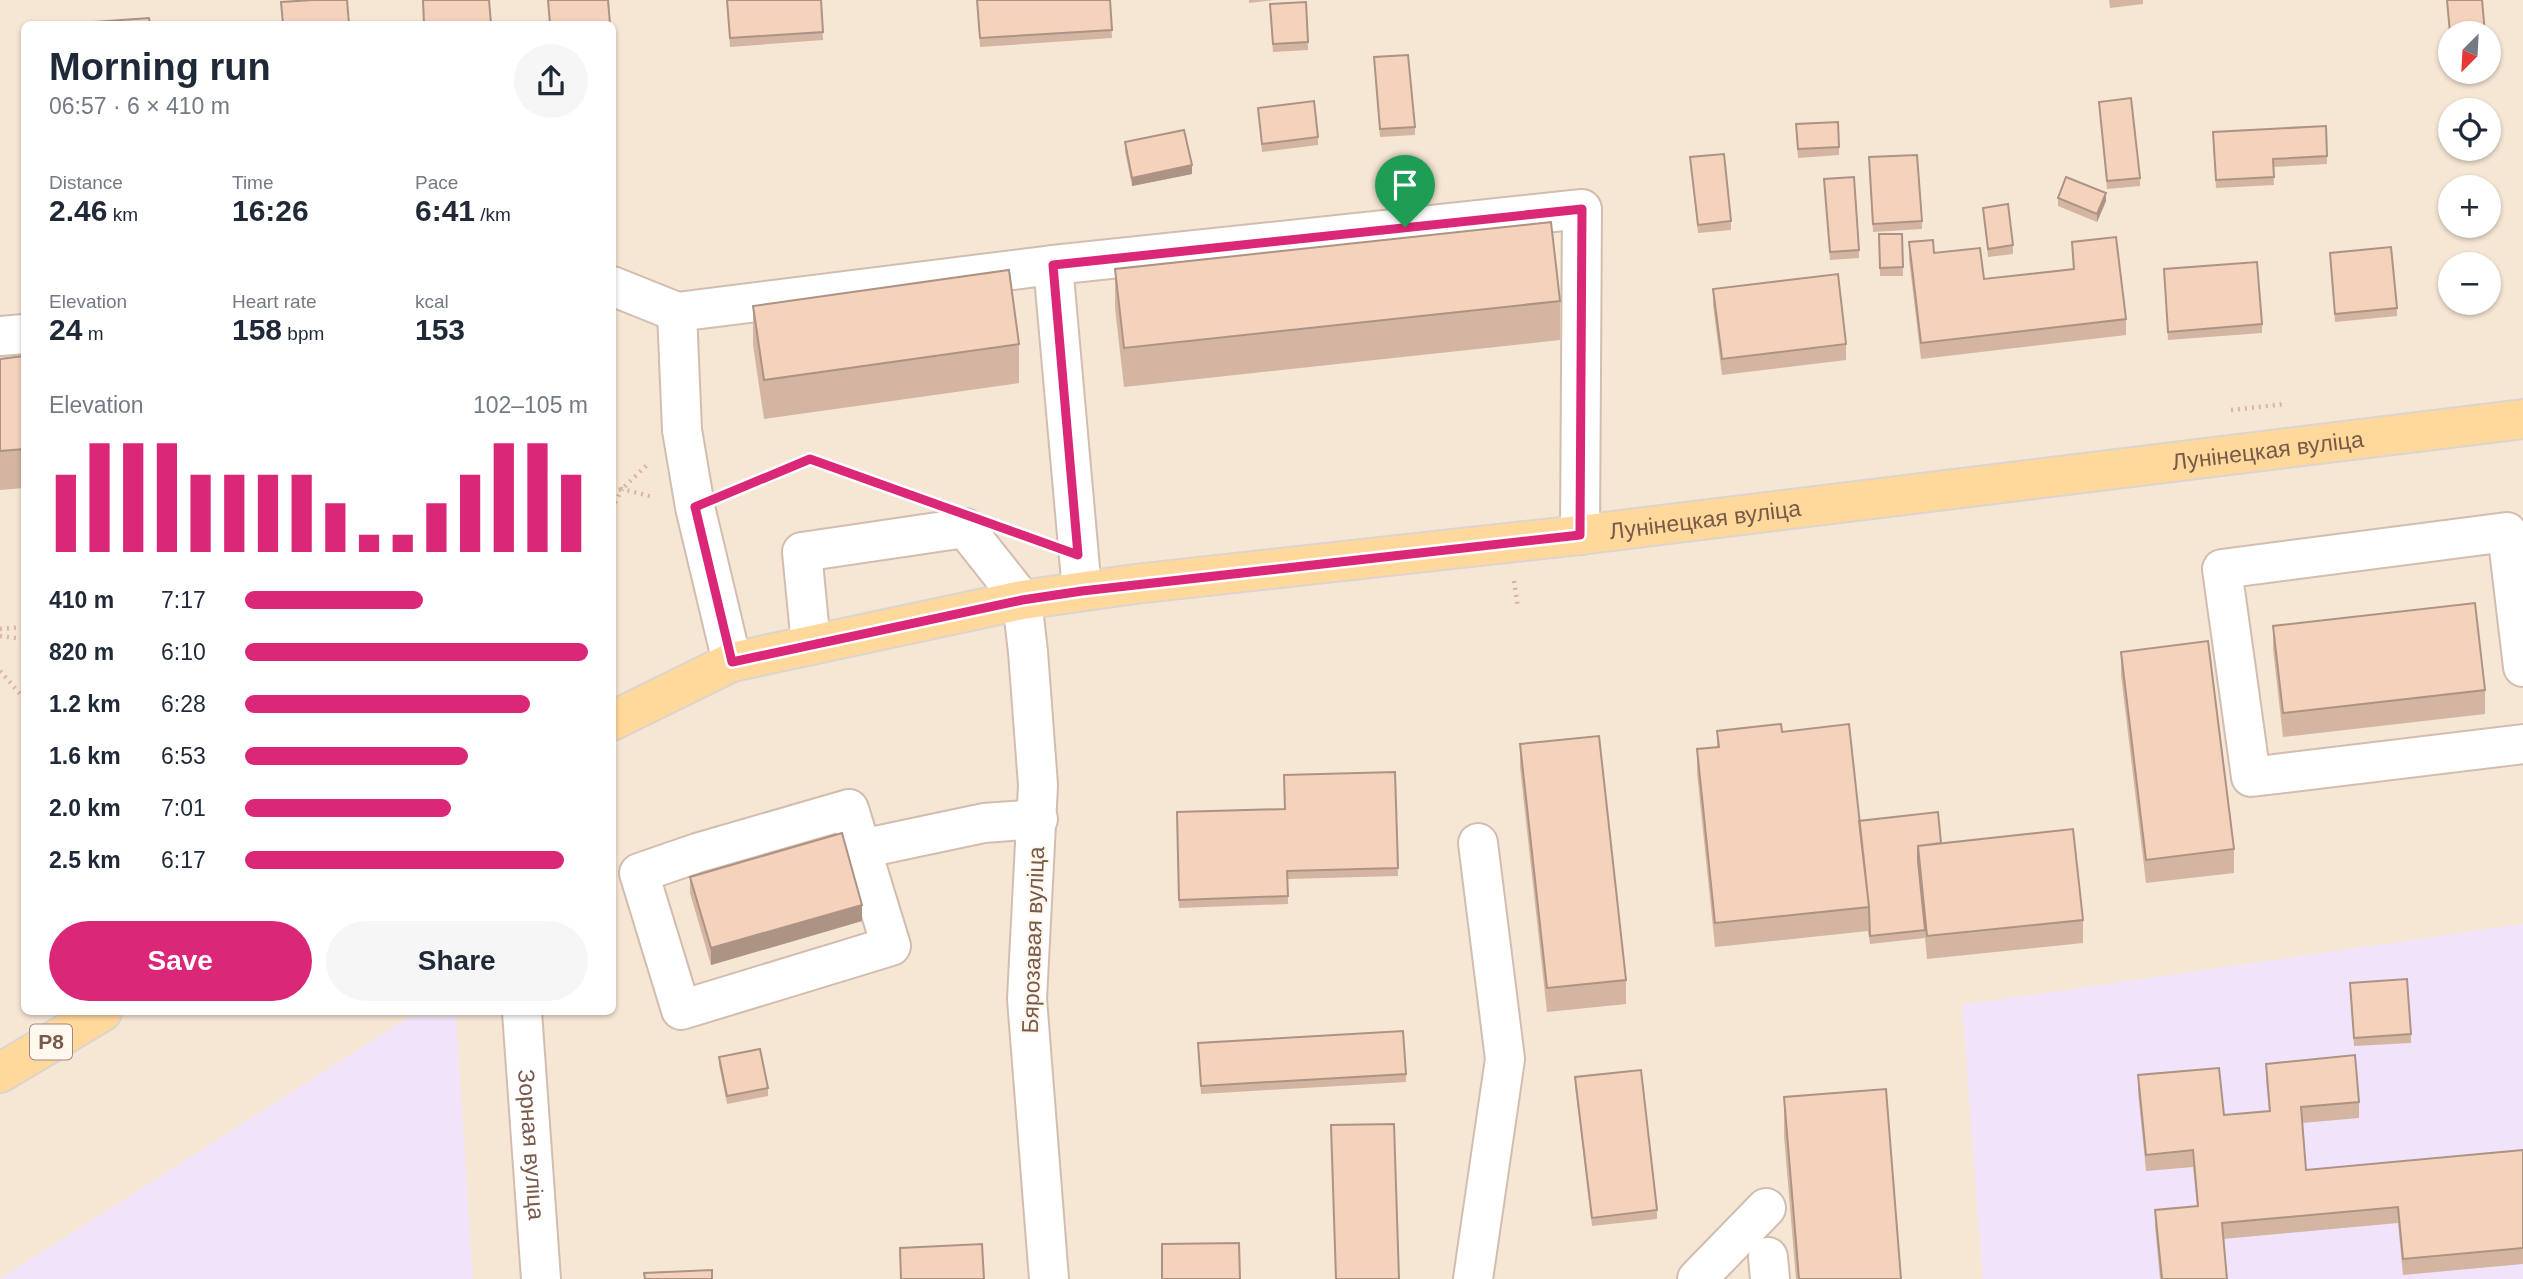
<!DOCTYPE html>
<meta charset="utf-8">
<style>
body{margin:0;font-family:Arial,sans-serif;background:#f6f6f7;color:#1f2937;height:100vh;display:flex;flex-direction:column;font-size:26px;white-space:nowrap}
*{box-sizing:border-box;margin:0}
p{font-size:23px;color:#747a83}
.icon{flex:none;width:38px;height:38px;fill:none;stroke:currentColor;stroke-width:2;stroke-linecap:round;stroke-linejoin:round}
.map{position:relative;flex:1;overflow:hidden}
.drawer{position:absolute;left:21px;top:21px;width:595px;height:994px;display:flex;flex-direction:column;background:#fff;border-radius:10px;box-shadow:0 2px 5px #0004}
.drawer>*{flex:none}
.needle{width:46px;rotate:204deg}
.buttons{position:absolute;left:2438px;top:21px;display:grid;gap:14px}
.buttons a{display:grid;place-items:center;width:63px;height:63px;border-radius:50%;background:#fff;box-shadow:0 2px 5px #0004;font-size:35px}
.pin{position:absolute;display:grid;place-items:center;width:60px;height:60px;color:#fff;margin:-72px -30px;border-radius:50% 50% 50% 0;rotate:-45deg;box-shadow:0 0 7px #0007}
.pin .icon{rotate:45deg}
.round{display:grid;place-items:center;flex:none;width:74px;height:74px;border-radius:37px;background:#f6f6f7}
.overview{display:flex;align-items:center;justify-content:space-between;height:119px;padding:0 28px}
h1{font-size:38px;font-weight:800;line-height:52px}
.figures{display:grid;grid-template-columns:repeat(3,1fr);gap:10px;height:119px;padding:7px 28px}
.figures div{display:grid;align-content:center}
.figures b{font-size:30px;font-weight:800}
.figures small{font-size:19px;font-weight:400}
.figures p{font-size:19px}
.chart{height:196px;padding:14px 28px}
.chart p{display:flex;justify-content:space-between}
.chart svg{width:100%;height:126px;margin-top:7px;stroke:#db2777;stroke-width:6}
.cta{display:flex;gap:14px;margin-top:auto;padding:14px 28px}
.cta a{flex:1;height:80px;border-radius:42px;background:#db2777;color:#fff;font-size:28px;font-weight:800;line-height:80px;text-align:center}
.cta a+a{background:#f6f6f7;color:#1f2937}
ul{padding:0 28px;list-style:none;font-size:23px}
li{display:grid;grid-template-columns:112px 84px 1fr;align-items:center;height:52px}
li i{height:18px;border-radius:9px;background:#db2777}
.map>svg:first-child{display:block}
.residential{fill:#f6e6d4;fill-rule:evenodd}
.education{fill:#f1e3fa}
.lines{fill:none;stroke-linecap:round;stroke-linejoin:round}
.minor-casing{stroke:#d3bdae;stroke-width:42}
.major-casing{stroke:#dcd4d0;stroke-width:42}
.path{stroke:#dab59f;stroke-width:4.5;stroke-dasharray:2 5;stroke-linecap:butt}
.minor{stroke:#fff;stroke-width:38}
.major{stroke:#ffd89c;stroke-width:38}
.wall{fill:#d3b5a2}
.shaded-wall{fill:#ac9384}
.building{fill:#f5d2bc;stroke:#ac9384;stroke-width:2}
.route-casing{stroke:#fff;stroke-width:14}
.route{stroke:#db2777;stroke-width:9}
.labels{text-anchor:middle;stroke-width:5;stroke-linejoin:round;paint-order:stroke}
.shield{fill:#fff8ee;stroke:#a1897a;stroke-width:2}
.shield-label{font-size:21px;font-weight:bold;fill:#795949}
.street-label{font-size:23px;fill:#795949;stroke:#fff8ee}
</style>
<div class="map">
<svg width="2523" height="1279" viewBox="0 0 2523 1279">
<rect width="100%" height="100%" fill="#fef4e6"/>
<path class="residential" d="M 0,0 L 2523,0 L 2523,1279 L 0,1279 ZM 24,24 L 612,24 L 612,1012 L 24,1012 ZM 2450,33 L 2488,33 L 2488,72 L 2450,72 ZM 2450,110 L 2488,110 L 2488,149 L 2450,149 ZM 2450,187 L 2488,187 L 2488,226 L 2450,226 ZM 2450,264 L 2488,264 L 2488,303 L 2450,303 Z"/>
<path class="education" d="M 2523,924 L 2523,1279 L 1983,1279 L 1962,1005 Z
M 456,1016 L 473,1279 L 0,1279 L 409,1017 Z"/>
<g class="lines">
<defs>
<g id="minor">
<path d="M 1053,265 L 1582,209 L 1580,535"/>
<path d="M 612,286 L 677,312 L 1053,265 L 1082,591"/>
<path d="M 677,312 L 682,430 L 695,507 L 732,662"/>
<path d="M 0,336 L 24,334"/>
<path d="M 811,645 L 802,552 L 965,528 L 1022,600 L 1028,652 L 1038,785 L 1027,999 L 1049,1279"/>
<path d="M 2523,667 L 2507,532 L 2222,569 L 2251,777 L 2523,744"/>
<path d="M 849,809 L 891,946 L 681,1010 L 639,873 L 697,853 Z"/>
<path d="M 861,849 L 984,823 L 1038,819"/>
<path id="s1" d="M 522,1012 L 541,1279"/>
<path d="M 1768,1257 L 1770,1279"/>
<path d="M 1473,1279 L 1505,1059 L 1478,843"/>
<path d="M 1697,1279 L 1766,1208"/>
</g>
<g id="major">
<path id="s2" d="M 612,721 L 732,662 L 1022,600 L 1135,584 L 1580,535 L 2523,419"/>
<path d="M 0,1073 L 102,1012"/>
</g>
</defs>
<use href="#minor" class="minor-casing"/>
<use href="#major" class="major-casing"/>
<path class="path" d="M 2231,410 L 2285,404
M 612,492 L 622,489 L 647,465
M 734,492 L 810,459 L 905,493
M 612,509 L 622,489 L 653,497
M 1514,581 L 1518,608
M 0,629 L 24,627
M 0,636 L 24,639
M 0,671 L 24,698"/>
<use href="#minor" class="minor"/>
<use href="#major" class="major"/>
</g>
<path class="wall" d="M 727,0 L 821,0 L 823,40 L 730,47 Z
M 977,0 L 1110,0 L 1112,38 L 980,47 Z
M 1249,0 L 1275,0 L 1249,3 Z
M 2109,0 L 2143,0 L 2143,4 L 2110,8 Z
M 1270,12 L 1308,42 L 1308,50 L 1273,52 Z
M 1374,57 L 1415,127 L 1415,135 L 1380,137 Z
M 2099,102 L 2140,178 L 2140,186 L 2107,189 Z
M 1258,108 L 1318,137 L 1318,145 L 1262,152 Z
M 2326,126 L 2327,164 L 2273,167 L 2274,185 L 2216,188 L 2213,141 Z
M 1796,132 L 1839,147 L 1839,155 L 1798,158 Z
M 1125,142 L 1192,174 L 1132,186 L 1125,151 Z
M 1690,157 L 1731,221 L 1731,230 L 1698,233 Z
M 1869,166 L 1922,221 L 1922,229 L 1873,232 Z
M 1824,179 L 1859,250 L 1859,258 L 1830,260 Z
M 2058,198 L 2106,201 L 2097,222 L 2058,206 Z
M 1983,208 L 2013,245 L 2013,254 L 1988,257 Z
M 1879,234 L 1902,234 L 1903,276 L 1880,276 Z
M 1909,242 L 1934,253 L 1984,279 L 2073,269 L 2072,242 L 2126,319 L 2126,335 L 1921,359 L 1909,259 Z
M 2330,253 L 2397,308 L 2397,316 L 2335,322 Z
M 1115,269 L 1560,301 L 1560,340 L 1124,387 L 1115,308 Z
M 2164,269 L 2262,324 L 2262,333 L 2168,340 Z
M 1713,289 L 1846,344 L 1846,360 L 1722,375 L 1713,305 Z
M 753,306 L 1019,344 L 1019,383 L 764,419 L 753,345 Z
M 24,356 L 24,488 L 0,490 L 0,359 Z
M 2273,626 L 2485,690 L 2485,714 L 2283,737 L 2273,649 Z
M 2121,652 L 2234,849 L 2234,873 L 2146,883 L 2121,675 Z
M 1717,731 L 1782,732 L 1859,821 L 1941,843 L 2083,920 L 2083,943 L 1927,959 L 1925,937 L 1925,938 L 1870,944 L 1868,931 L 1715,947 L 1697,773 L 1697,749 L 1717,747 Z
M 1520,744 L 1626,980 L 1626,1004 L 1547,1012 L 1520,767 Z
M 1395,772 L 1398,876 L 1288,879 L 1288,904 L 1179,908 L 1177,812 L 1285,809 Z
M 690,877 L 862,921 L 711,965 L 690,893 Z
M 2350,983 L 2411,1034 L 2411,1043 L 2354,1046 Z
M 1198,1043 L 1406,1074 L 1406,1082 L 1201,1094 Z
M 719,1057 L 768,1088 L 768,1096 L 727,1104 L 719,1065 Z
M 2266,1064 L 2359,1102 L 2359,1118 L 2302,1123 L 2306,1170 L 2523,1150 L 2523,1264 L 2403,1275 L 2398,1223 L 2223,1239 L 2227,1279 L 2160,1279 L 2155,1226 L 2155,1210 L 2197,1206 L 2193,1167 L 2146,1171 L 2138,1092 L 2138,1075 L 2224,1115 L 2269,1111 L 2266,1080 Z
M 1575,1077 L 1657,1210 L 1657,1219 L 1592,1226 L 1575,1086 Z
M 1784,1097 L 1901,1279 L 1796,1279 L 1784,1136 Z"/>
<path class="shaded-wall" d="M 1192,165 L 1192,174 L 1132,186 L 1132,178 Z
M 2106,193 L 2106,201 L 2097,222 L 2097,214 Z
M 862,905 L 862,921 L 711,965 L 711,948 Z"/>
<path class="building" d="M 313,0 L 347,0 L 349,24 L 283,24 L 281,2 Z
M 423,0 L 489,0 L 491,24 L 424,24 Z
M 548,0 L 608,0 L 610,24 L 550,24 Z
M 727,0 L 821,0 L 823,32 L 730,38 Z
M 977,0 L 1110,0 L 1112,30 L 980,38 Z
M 2447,0 L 2482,0 L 2485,33 L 2450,33 Z
M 1306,2 L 1308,42 L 1273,44 L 1270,4 Z
M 149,18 L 150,24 L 65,24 Z
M 1408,55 L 1415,127 L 1380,129 L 1374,57 Z
M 2131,98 L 2140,178 L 2107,181 L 2099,102 Z
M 1314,101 L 1318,137 L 1262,144 L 1258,108 Z
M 1838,122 L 1839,147 L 1798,149 L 1796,124 Z
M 2326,126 L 2327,156 L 2273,159 L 2274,177 L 2216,180 L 2213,132 Z
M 1184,130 L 1192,165 L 1132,178 L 1125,142 Z
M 1724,154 L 1731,221 L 1698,225 L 1690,157 Z
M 1917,155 L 1922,221 L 1873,224 L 1869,157 Z
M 1854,177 L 1859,250 L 1830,252 L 1824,179 Z
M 2066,177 L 2106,193 L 2097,214 L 2058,198 Z
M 2008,204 L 2013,245 L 1988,249 L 1983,208 Z
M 1551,222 L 1560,301 L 1124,348 L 1115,269 Z
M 1879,234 L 1902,234 L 1903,267 L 1880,268 Z
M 2116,237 L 2126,319 L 1921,343 L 1909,242 L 1933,240 L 1934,253 L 1980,248 L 1984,279 L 2074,269 L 2072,242 Z
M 2391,247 L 2397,308 L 2335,314 L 2330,253 Z
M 2257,262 L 2262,324 L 2168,332 L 2164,269 Z
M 1009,270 L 1019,344 L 764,380 L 753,306 Z
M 1838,274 L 1846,344 L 1722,359 L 1713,289 Z
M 24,356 L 24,449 L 0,451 L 0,359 Z
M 2475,603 L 2485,690 L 2283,713 L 2273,626 Z
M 2208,641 L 2234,849 L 2146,860 L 2121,652 Z
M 1781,724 L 1782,732 L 1849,724 L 1869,907 L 1715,923 L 1697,749 L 1719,747 L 1717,731 Z
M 1599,736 L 1626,980 L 1547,988 L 1520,744 Z
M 1395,772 L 1398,868 L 1287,871 L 1288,896 L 1179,900 L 1177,812 L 1285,809 L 1284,775 Z
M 1938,812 L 1941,843 L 1918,846 L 1918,861 L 1925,930 L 1870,936 L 1869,907 L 1859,821 Z
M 2073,829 L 2083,920 L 1927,936 L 1918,846 Z
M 842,833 L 862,905 L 711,948 L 690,877 Z
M 2407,979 L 2411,1034 L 2354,1038 L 2350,983 Z
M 1403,1031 L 1406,1074 L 1201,1086 L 1198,1043 Z
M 760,1049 L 768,1088 L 727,1096 L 719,1057 Z
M 2355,1055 L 2359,1102 L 2301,1107 L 2306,1170 L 2523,1150 L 2523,1248 L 2403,1259 L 2398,1207 L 2222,1223 L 2227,1279 L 2162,1279 L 2155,1210 L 2198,1206 L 2193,1150 L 2146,1155 L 2138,1075 L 2219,1068 L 2224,1115 L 2270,1111 L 2266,1064 Z
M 1641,1070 L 1657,1210 L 1592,1218 L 1575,1077 Z
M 1886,1089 L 1901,1279 L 1799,1279 L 1784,1097 Z
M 1394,1124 L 1399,1279 L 1336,1279 L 1331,1125 Z
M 1239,1243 L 1240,1279 L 1162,1279 L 1162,1244 Z
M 982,1244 L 984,1279 L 901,1279 L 900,1248 Z
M 712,1270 L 712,1279 L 645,1279 L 644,1273 Z"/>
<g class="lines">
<defs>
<path id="route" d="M 1582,209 L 1580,535 L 1082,591 L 1022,600 L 732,662 L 695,507 L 810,459 L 1078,555 L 1053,265 Z"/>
</defs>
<use href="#route" class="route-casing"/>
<use href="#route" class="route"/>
</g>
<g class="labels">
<rect class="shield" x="30" y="1024.5" width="42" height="35" rx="5"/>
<g class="shield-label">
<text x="51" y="1049">Р8</text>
</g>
<g class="street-label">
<text dy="8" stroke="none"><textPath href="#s2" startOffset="1685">Лунінецкая вуліца</textPath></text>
<text dy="8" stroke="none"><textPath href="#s2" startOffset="1118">Лунінецкая вуліца</textPath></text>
<text transform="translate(1033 940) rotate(-88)" y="8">Бярозавая вуліца</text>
<text dy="8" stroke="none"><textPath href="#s1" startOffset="133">Зорная вуліца</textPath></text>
</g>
</g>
</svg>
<div class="buttons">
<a><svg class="needle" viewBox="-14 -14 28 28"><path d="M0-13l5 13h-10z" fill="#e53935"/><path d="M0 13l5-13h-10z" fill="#747a83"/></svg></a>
<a><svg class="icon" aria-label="locate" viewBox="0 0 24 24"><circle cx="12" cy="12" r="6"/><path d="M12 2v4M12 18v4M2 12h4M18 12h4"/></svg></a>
<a>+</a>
<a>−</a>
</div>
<div class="pin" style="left:1405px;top:227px;background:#1e9e55"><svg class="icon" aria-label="arrive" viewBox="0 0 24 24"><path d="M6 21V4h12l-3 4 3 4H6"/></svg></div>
<section class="drawer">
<div class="overview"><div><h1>Morning run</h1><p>06:57 · 6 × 410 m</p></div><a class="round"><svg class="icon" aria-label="share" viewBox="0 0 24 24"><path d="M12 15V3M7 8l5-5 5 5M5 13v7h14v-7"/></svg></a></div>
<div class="figures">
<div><p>Distance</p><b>2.46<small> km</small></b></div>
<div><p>Time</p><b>16:26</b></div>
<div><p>Pace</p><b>6:41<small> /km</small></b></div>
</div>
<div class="figures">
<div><p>Elevation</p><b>24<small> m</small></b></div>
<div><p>Heart rate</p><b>158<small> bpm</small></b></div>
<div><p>kcal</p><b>153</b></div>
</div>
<div class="chart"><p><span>Elevation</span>102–105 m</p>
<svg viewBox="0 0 160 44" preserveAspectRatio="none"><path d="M5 44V17M15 44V6M25 44V6M35 44V6M45 44V17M55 44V17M65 44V17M75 44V17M85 44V27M95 44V38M105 44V38M115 44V27M125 44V17M135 44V6M145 44V6M155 44V17"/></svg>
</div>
<ul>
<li><b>410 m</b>7:17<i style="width:52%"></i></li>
<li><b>820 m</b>6:10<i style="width:100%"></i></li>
<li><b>1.2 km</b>6:28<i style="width:83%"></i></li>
<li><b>1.6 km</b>6:53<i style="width:65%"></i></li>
<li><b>2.0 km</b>7:01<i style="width:60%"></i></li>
<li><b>2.5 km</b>6:17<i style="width:93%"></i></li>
</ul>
<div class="cta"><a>Save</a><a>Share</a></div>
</section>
</div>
